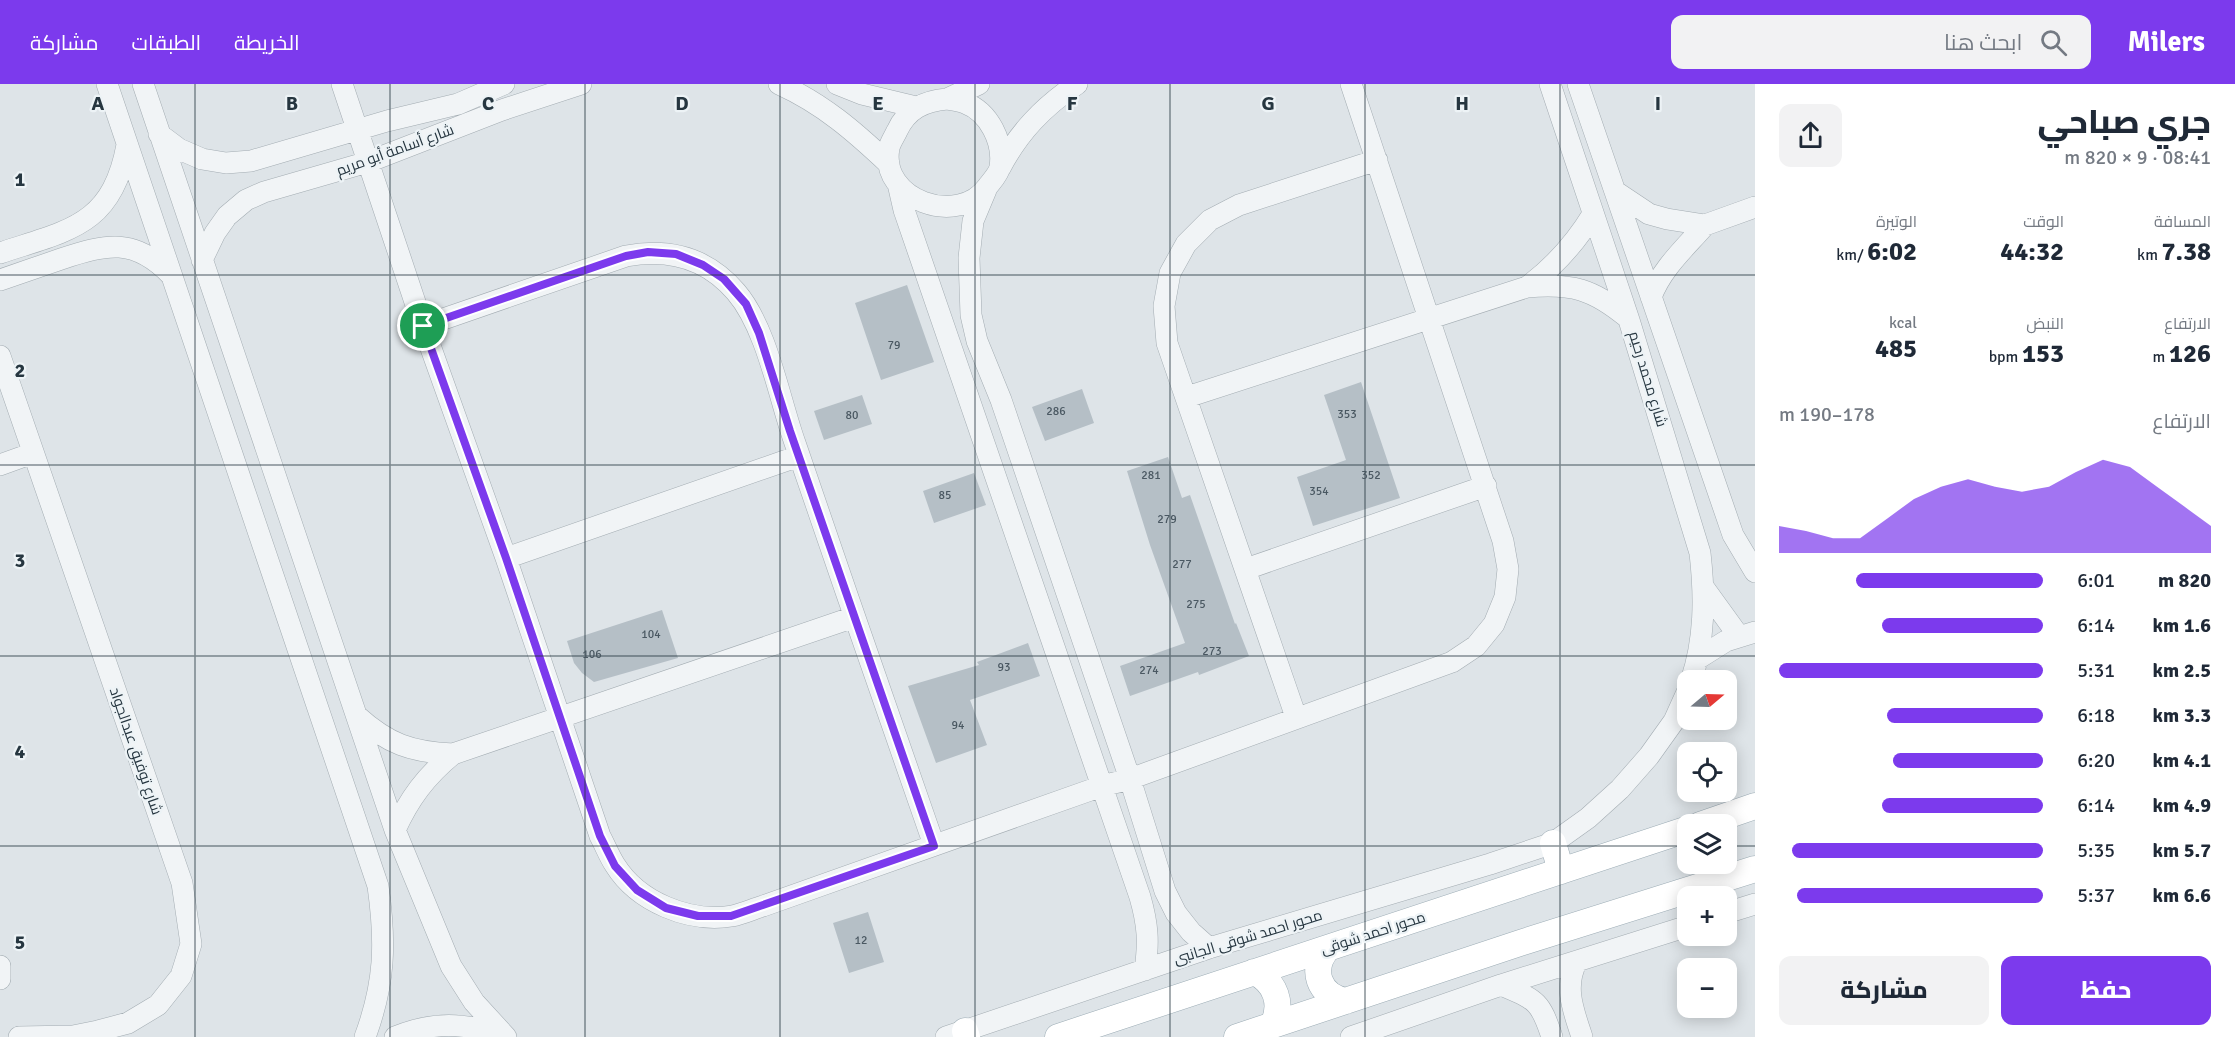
<!DOCTYPE html>
<html lang="ar">
<meta charset="utf-8">
<style>
body{margin:0;font-family:Signika,Cairo,sans-serif;background:#f2f2f3;color:#1f2937;direction:rtl;height:100vh;display:flex;flex-direction:column;font-size:22px;white-space:nowrap}
*{box-sizing:border-box;margin:0}
p{font-size:20px;color:#747a83}
.icon{flex:none;width:33px;height:33px;fill:none;stroke:currentColor;stroke-width:2;stroke-linecap:round;stroke-linejoin:round}
.map{position:relative;flex:1;overflow:hidden;direction:ltr}
.details{display:flex;flex-direction:column;background:#fff;width:480px}
.details>*{flex:none}
.needle{width:39px;rotate:71deg}
.fabs{position:absolute;left:1677px;top:586px;display:grid;gap:12px}
.fabs a{display:grid;place-items:center;width:60px;height:60px;border-radius:12px;background:#fff;box-shadow:0 3px 15px #0003;font-size:30px}
.pin{position:absolute;display:grid;place-items:center;width:51px;height:51px;color:#fff;margin:-26px;border:3px solid #fff;border-radius:50%;box-shadow:0 2px 6px #0007}
.round{display:grid;place-items:center;flex:none;width:63px;height:63px;border-radius:12px;background:#f2f2f3}
.summary{display:flex;align-items:center;justify-content:space-between;height:102px;padding:0 24px}
h1{font-size:33px;font-weight:800;line-height:45px}
.figures{display:grid;grid-template-columns:repeat(3,1fr);gap:9px;height:102px;padding:6px 24px}
.figures div{display:grid;align-content:center}
.figures b{font-size:26px;font-weight:800}
.figures small{font-size:16px;font-weight:400}
.figures p{font-size:16px}
.chart{height:168px;padding:12px 24px}
.chart p{display:flex;justify-content:space-between}
.chart svg{width:100%;height:108px;margin-top:6px;fill:#7c3aed;opacity:.7}
.action{display:flex;gap:12px;margin-top:auto;padding:12px 24px}
.action a{flex:1;height:69px;border-radius:12px;background:#7c3aed;color:#fff;font-size:24px;font-weight:800;line-height:69px;text-align:center}
.action a+a{background:#f2f2f3;color:#1f2937}
ul{padding:0 24px;list-style:none;font-size:20px}
li{display:grid;grid-template-columns:96px 72px 1fr;align-items:center;height:45px}
li i{height:15px;border-radius:8px;background:#7c3aed}
header{display:flex;align-items:center;gap:36px;box-sizing:border-box;height:84px;padding:0 30px;background:#7c3aed;color:#fff}
header strong{font-size:28px}
nav{display:flex;gap:33px;margin-inline-start:auto;font-size:21px}
.search{width:420px;height:54px;background:#f2f2f3;display:flex;align-items:center;gap:15px;box-sizing:border-box;padding:0 21px;border-radius:12px;color:#747a83;font-size:22px}
main{display:flex;flex:1;min-height:0}
.map>svg:first-child{display:block}
.building{fill:#b5bfc6}
.lines{fill:none;stroke-linecap:round;stroke-linejoin:round}
.minor-casing{stroke:#a3acb2;stroke-width:22}
.major-casing{stroke:#9cacb5;stroke-width:27}
.minor{stroke:#f1f4f6;stroke-width:21}
.major{stroke:#fff;stroke-width:26}
.route-casing{stroke:#fff;stroke-width:12}
.route{stroke:#7c3aed;stroke-width:8}
.grid{fill:none;stroke:#263640;stroke-width:1.5;stroke-opacity:0.55}
.labels{text-anchor:middle;stroke-width:4.5;stroke-linejoin:round;paint-order:stroke}
.number-label{font-size:12px;fill:#4a5862}
.street-label{font-size:15px;fill:#263640;stroke:#edf3f6}
.grid-label{font-size:20px;text-anchor:middle;font-weight:bold;fill:#263640;stroke:#edf3f6;stroke-width:4.5;stroke-linejoin:round;paint-order:stroke}
</style>
<header>
<strong>Milers</strong>
<div class="search"><svg class="icon" aria-label="search" viewBox="0 0 24 24"><circle cx="10" cy="10" r="6"/><path d="M15 15l6 6"/></svg>ابحث هنا</div>
<nav><a>الخريطة</a><a>الطبقات</a><a>مشاركة</a></nav>
</header>
<main>
<section class="details">
<div class="summary"><div><h1>جري صباحي</h1><p>08:41 · 9 × 820 m</p></div><a class="round"><svg class="icon" aria-label="share" viewBox="0 0 24 24"><path d="M12 15V3M7 8l5-5 5 5M5 13v7h14v-7"/></svg></a></div>
<div class="figures">
<div><p>المسافة</p><b>7.38<small> km</small></b></div>
<div><p>الوقت</p><b>44:32</b></div>
<div><p>الوتيرة</p><b>6:02<small> /km</small></b></div>
</div>
<div class="figures">
<div><p>الارتفاع</p><b>126<small> m</small></b></div>
<div><p>النبض</p><b>153<small> bpm</small></b></div>
<div><p>kcal</p><b>485</b></div>
</div>
<div class="chart"><p><span>الارتفاع</span>178–190 m</p>
<svg viewBox="0 0 160 44" preserveAspectRatio="none"><path d="M0 44V33L10 35L20 38L30 38L40 30L50 22L60 17L70 14L80 17L90 19L100 17L110 11L120 6L130 9L140 17L150 25L160 33V44z"/></svg>
</div>
<ul>
<li><b>820 m</b>6:01<i style="width:71%"></i></li>
<li><b>1.6 km</b>6:14<i style="width:61%"></i></li>
<li><b>2.5 km</b>5:31<i style="width:100%"></i></li>
<li><b>3.3 km</b>6:18<i style="width:59%"></i></li>
<li><b>4.1 km</b>6:20<i style="width:57%"></i></li>
<li><b>4.9 km</b>6:14<i style="width:61%"></i></li>
<li><b>5.7 km</b>5:35<i style="width:95%"></i></li>
<li><b>6.6 km</b>5:37<i style="width:93%"></i></li>
</ul>
<div class="action"><a>حفظ</a><a>مشاركة</a></div>
</section>
<div class="map">
<svg width="1755" height="953" viewBox="0 0 1755 953">
<rect width="100%" height="100%" fill="#dee4e8"/>
<path class="building" d="M 907,201 L 934,278 L 881,296 L 855,219 Z
M 1361,298 L 1400,414 L 1313,442 L 1297,393 L 1346,376 L 1324,311 Z
M 1082,305 L 1094,339 L 1045,357 L 1032,323 Z
M 862,311 L 872,340 L 824,356 L 814,327 Z
M 1168,373 L 1182,414 L 1190,411 L 1235,540 L 1236,539 L 1249,572 L 1199,591 L 1198,588 L 1130,612 L 1120,582 L 1185,559 L 1150,461 L 1127,387 Z
M 974,389 L 986,421 L 934,439 L 923,407 Z
M 662,526 L 678,574 L 594,598 L 582,589 L 574,579 L 567,557 Z
M 1028,559 L 1040,592 L 970,616 L 987,661 L 936,679 L 908,602 L 979,581 L 977,578 Z
M 868,828 L 884,878 L 849,889 L 833,839 Z"/>
<g class="lines">
<defs>
<path id="minor" d="M 107,0 L 378,802 C 386,859 385,899 365,953
M 143,0 L 395,746 L 451,882 L 474,918 L 506,953
M 342,0 L 423,242 L 506,474 L 600,752 C 605,761 609,772 615,781 C 638,818 689,839 732,832 C 742,830 753,825 763,822 L 1102,702 L 1130,695 L 1452,578 L 1476,562 L 1494,540 L 1505,513 L 1508,485 L 1503,457 L 1351,0
M 779,0 C 823,20 854,47 889,80
M 837,0 L 862,10 L 916,23
M 1550,0 L 1629,236 L 1700,469 C 1705,513 1705,555 1691,597
M 1578,0 L 1733,451 L 1755,488
M 947,15 C 953,16 960,17 965,19 C 989,28 1004,58 1000,83 C 999,89 992,97 988,102 C 959,144 879,116 889,64 C 890,59 894,53 897,47 C 907,25 924,17 947,15 Z
M 947,15 L 979,0
M 159,50 L 179,65 L 202,75 L 226,79 L 251,77 L 387,37 L 458,20 L 504,0
M 1000,84 C 1019,48 1043,23 1077,0
M 899,104 L 904,126 L 1140,813 C 1148,841 1149,858 1145,886
M 986,106 L 973,137 L 969,174 L 971,231 L 977,257 L 1001,316 L 1130,695 L 1165,807 L 1176,829 L 1191,848 L 1209,864
M 1616,108 L 1649,130 L 1667,135 L 1705,141 L 1755,123
M 0,169 C 69,146 112,142 127,61
M 202,176 L 215,149 L 227,132 L 246,116 L 264,108 L 368,78 L 502,26 L 581,0
M 0,196 C 20,189 41,182 61,175 C 107,160 134,153 171,191
M 1527,203 C 1555,182 1575,160 1593,130
M 1651,213 C 1662,184 1685,164 1705,141
M 423,242 L 626,172 C 669,164 707,174 736,208 C 767,244 779,314 795,359 C 841,493 887,628 934,761
M 0,272 L 182,799 L 191,860 L 181,892 L 158,921 L 128,939 L 98,947 L 73,952 L 19,953
M 1187,313 L 1527,203 C 1572,199 1593,205 1628,234
M 0,381 L 33,369
M 506,474 L 799,372
M 1246,485 L 1486,402
M 1704,504 L 1738,551
M 1699,574 L 1726,557 L 1755,548
M 357,632 C 388,660 411,668 453,670 L 854,533
M 1296,633 L 1167,259 L 1164,222 L 1170,189 L 1186,160 L 1210,136 L 1239,121 L 1377,76
M 395,746 C 409,715 426,692 453,670
M 1726,829 L 1755,820
M 1577,877 C 1563,903 1574,928 1582,953
M 0,882 L 0,895
M 1501,901 C 1536,916 1540,916 1552,953
M 395,953 C 434,937 463,939 503,951
M 946,953 L 1209,864 L 1490,780 L 1553,759 L 1588,734 L 1620,705 L 1649,672 L 1674,637 L 1688,606
M 1351,953 L 1501,901 L 1688,842"/>
<path id="major" d="M 1700,741 L 1755,722
M 1553,759 L 1561,787
M 1328,864 C 1309,885 1319,912 1346,917
M 1254,888 C 1276,898 1283,920 1273,941
M 965,947 L 967,953
M 1058,953 L 1688,745
M 1237,953 L 1520,859 L 1755,785"/>
</defs>
<use href="#minor" class="minor-casing"/>
<use href="#major" class="major-casing"/>
<use href="#minor" class="minor"/>
<use href="#major" class="major"/>
</g>
<g class="lines">
<defs>
<path id="route" d="M 648,168 L 676,170 L 703,181 L 724,195 L 746,220 L 759,249 L 790,347 L 934,762 L 731,832 L 698,832 L 666,824 L 637,806 L 615,782 L 600,752 L 506,474 L 423,242 L 626,172 Z"/>
</defs>
<use href="#route" class="route-casing"/>
<use href="#route" class="route"/>
</g>
<path class="grid" d="M 195,0 L 195,953M 390,0 L 390,953M 585,0 L 585,953M 780,0 L 780,953M 975,0 L 975,953M 1170,0 L 1170,953M 1365,0 L 1365,953M 1560,0 L 1560,953M 0,191 L 1755,191M 0,381 L 1755,381M 0,572 L 1755,572M 0,762 L 1688,762M 1726,762 L 1755,762"/>
<g class="labels">
<g class="number-label">
<text x="894" y="265">79</text>
<text x="1056" y="331">286</text>
<text x="1347" y="334">353</text>
<text x="852" y="335">80</text>
<text x="1151" y="395">281</text>
<text x="1371" y="395">352</text>
<text x="1319" y="411">354</text>
<text x="945" y="415">85</text>
<text x="1167" y="439">279</text>
<text x="1182" y="484">277</text>
<text x="1196" y="524">275</text>
<text x="651" y="554">104</text>
<text x="1212" y="571">273</text>
<text x="592" y="574">106</text>
<text x="1004" y="587">93</text>
<text x="1149" y="590">274</text>
<text x="958" y="645">94</text>
<text x="861" y="860">12</text>
</g>
<g class="street-label">
<text transform="translate(395 66) rotate(-20)" y="5">شارع أسامة أبو مريم</text>
<text transform="translate(1648 295) rotate(73)" y="5">شارع محمد رحيم</text>
<text transform="translate(136 667) rotate(71)" y="5">شارع توفيق عبدالجواد</text>
<text transform="translate(1373 849) rotate(-18)" y="5">محور احمد شوقى</text>
<text transform="translate(1248 853) rotate(-17)" y="5">محور احمد شوقى الجانبى</text>
</g>
</g>
<g class="grid-label">
<text x="98" y="26">A</text>
<text x="292" y="26">B</text>
<text x="488" y="26">C</text>
<text x="682" y="26">D</text>
<text x="878" y="26">E</text>
<text x="1072" y="26">F</text>
<text x="1268" y="26">G</text>
<text x="1462" y="26">H</text>
<text x="1658" y="26">I</text>
<text x="20" y="102">1</text>
<text x="20" y="293">2</text>
<text x="20" y="483">3</text>
<text x="20" y="674">4</text>
<text x="20" y="865">5</text>
</g>
</svg>
<div class="fabs">
<a><svg class="needle" viewBox="-14 -14 28 28"><path d="M0-13l5 13h-10z" fill="#e53935"/><path d="M0 13l5-13h-10z" fill="#747a83"/></svg></a>
<a><svg class="icon" aria-label="locate" viewBox="0 0 24 24"><circle cx="12" cy="12" r="6"/><path d="M12 2v4M12 18v4M2 12h4M18 12h4"/></svg></a>
<a><svg class="icon" aria-label="layers" viewBox="0 0 24 24"><path d="M12 4l9 5-9 5-9-5zM3 14l9 5 9-5"/></svg></a>
<a>+</a>
<a>−</a>
</div>
<div class="pin" style="left:423px;top:242px;background:#1e9e55"><svg class="icon" aria-label="arrive" viewBox="0 0 24 24"><path d="M6 21V4h12l-3 4 3 4H6"/></svg></div>
</div>
</main>
